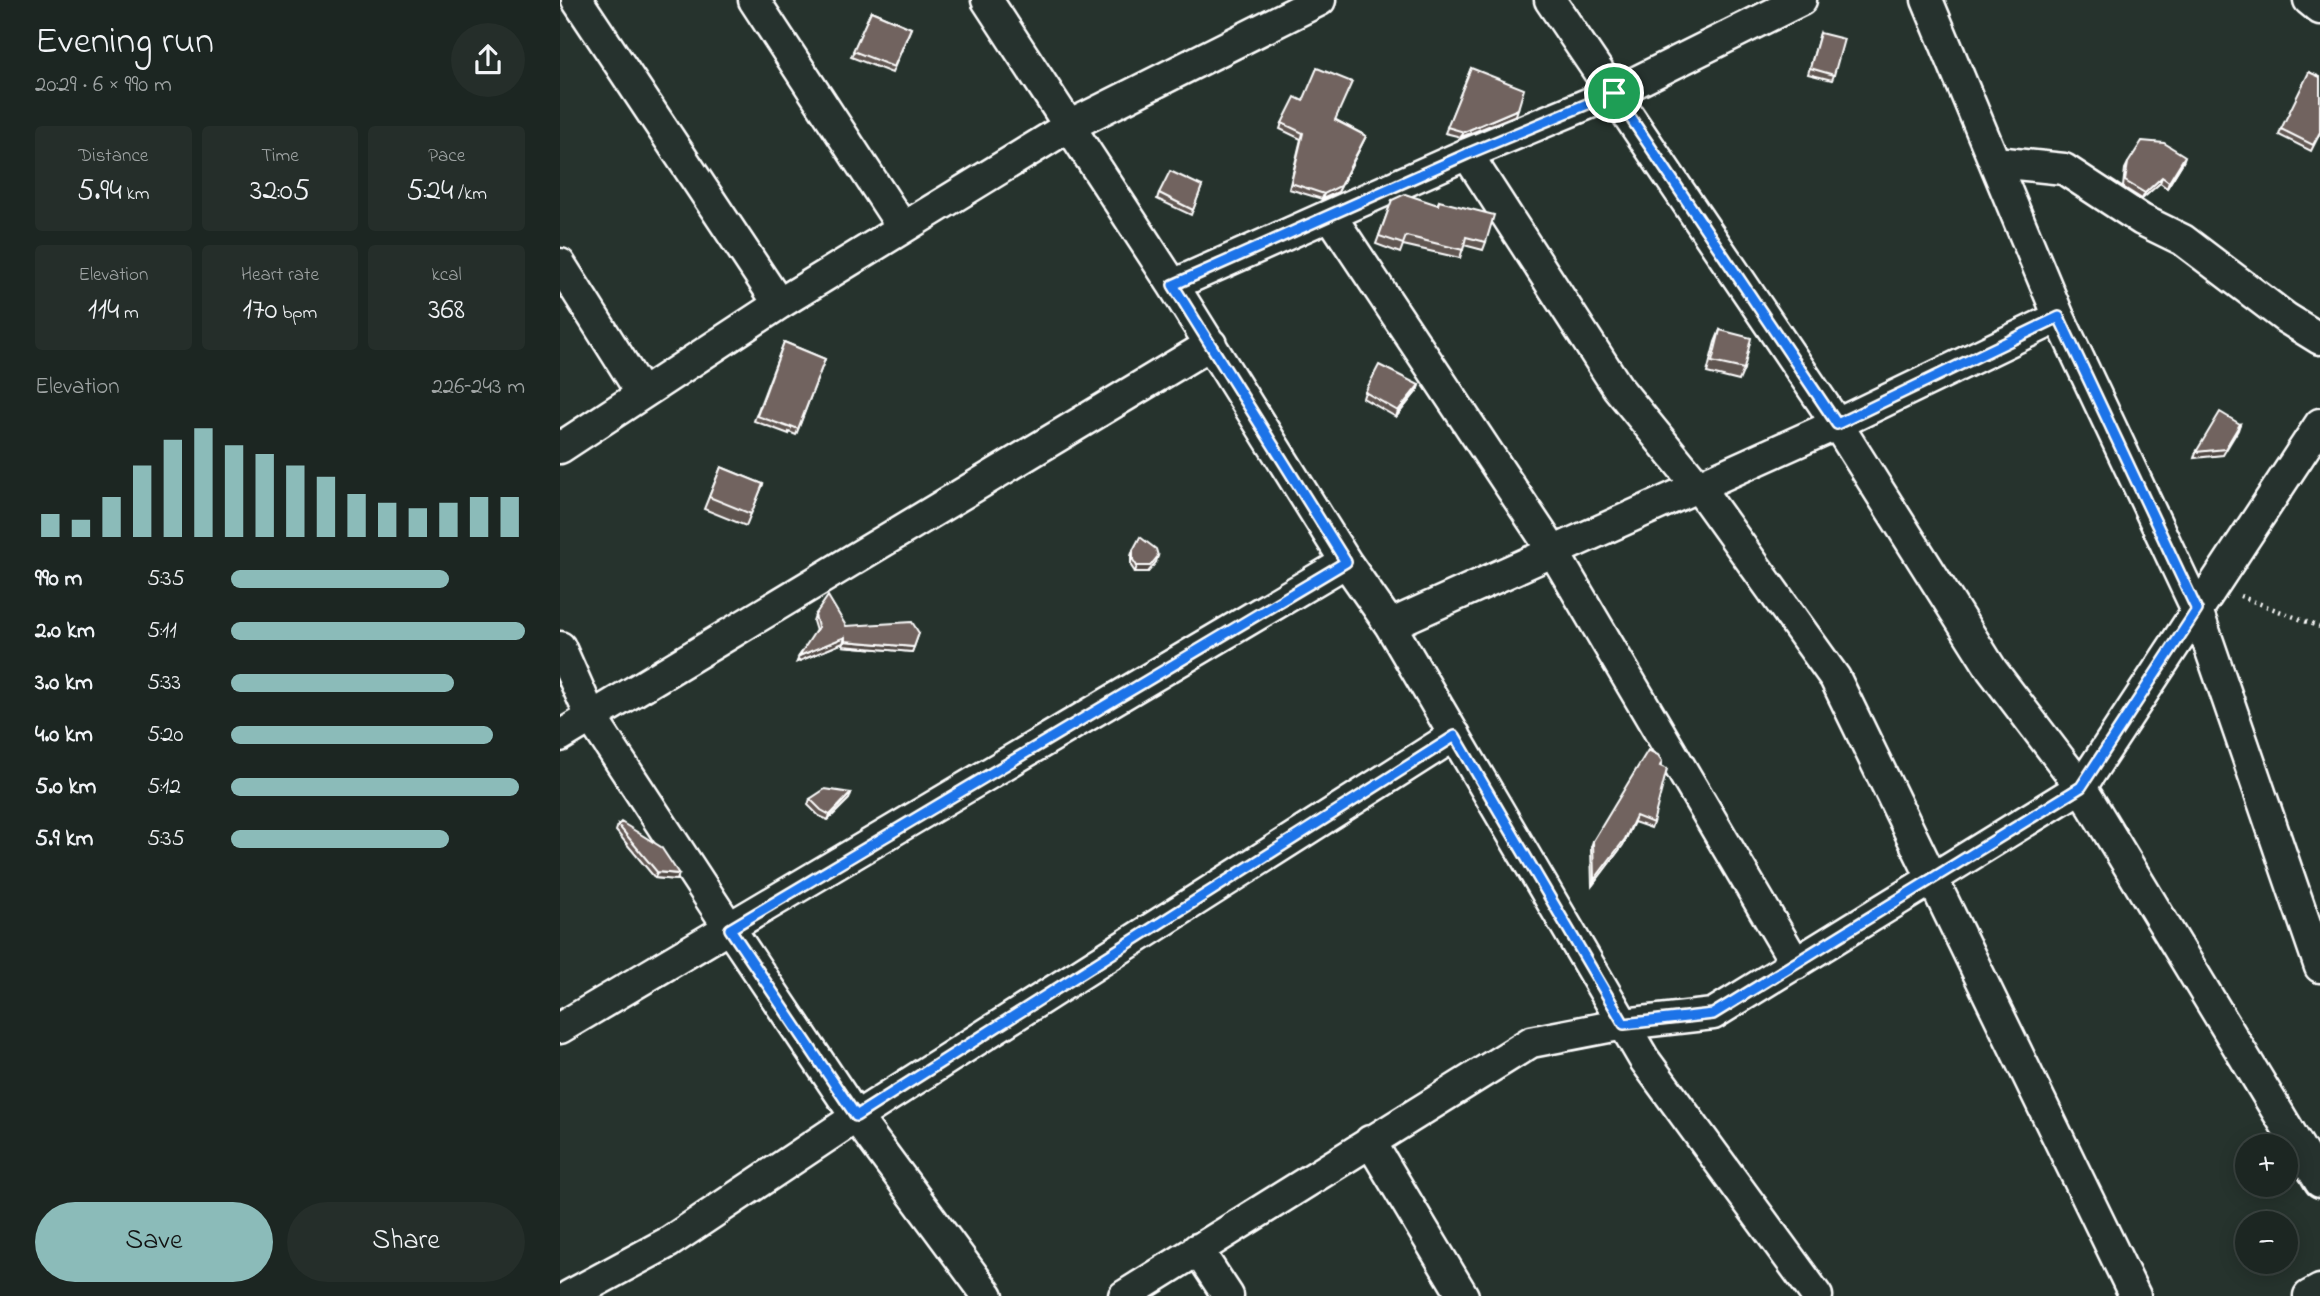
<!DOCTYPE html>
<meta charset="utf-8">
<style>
body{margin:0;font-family:"Indie Flower",sans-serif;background:#252e2a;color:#f1f3f6;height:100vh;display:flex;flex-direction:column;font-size:26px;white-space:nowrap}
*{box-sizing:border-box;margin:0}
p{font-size:23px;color:#a0a5a5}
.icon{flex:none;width:38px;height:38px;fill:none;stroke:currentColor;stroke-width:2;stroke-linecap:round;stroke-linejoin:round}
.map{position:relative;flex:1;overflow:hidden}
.panel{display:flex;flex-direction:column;background:#1c2622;width:560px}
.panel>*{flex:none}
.fabs{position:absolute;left:1675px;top:1134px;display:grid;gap:14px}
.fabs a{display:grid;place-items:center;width:63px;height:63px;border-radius:50%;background:#1c2622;box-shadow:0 4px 18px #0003,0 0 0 2px #3a4340;font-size:35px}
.pin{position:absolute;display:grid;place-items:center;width:60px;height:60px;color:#fff;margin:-30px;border:4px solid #fff;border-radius:50%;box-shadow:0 2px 7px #0007}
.round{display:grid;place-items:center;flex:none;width:74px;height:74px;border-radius:37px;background:#252e2a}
.overview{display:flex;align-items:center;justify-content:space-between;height:119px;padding:0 35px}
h1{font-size:38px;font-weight:600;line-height:52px}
.metrics{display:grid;grid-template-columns:repeat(3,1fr);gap:10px;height:119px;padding:7px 35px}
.metrics div{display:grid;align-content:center;border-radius:7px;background:#252e2a;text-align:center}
.metrics b{font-size:30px;font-weight:600}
.metrics small{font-size:19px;font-weight:400}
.metrics p{font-size:19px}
.chart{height:196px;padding:14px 35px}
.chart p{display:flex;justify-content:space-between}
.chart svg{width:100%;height:126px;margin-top:7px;stroke:#8bbbb9;stroke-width:6}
.cta{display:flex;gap:14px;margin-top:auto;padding:14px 35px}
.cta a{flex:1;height:80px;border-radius:42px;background:#8bbbb9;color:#111;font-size:28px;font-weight:600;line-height:80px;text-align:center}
.cta a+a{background:#252e2a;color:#f1f3f6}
ul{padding:0 35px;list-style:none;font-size:23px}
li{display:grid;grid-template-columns:112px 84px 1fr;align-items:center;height:52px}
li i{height:18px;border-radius:9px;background:#8bbbb9}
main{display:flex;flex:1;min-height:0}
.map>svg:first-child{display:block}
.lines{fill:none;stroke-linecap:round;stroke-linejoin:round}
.minor-casing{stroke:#fff;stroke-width:35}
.path{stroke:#fff;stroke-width:4.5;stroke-dasharray:2 5;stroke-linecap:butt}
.minor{stroke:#26332d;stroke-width:30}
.wall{fill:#615651;stroke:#fff;stroke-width:2}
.shaded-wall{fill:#4f4642;stroke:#fff;stroke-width:2}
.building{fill:#71645e;stroke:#fff;stroke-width:2}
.route-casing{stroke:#fff;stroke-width:14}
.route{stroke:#1a73e8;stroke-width:9}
</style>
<main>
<section class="panel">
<div class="overview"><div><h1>Evening run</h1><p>20:29 · 6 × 990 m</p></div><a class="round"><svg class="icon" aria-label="share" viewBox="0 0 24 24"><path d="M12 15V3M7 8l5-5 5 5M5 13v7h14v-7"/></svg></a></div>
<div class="metrics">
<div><p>Distance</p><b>5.94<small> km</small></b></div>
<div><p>Time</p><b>32:05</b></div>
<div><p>Pace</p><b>5:24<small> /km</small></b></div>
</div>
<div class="metrics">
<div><p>Elevation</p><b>114<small> m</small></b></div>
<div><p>Heart rate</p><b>170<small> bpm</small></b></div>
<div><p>kcal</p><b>368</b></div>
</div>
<div class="chart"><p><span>Elevation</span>226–243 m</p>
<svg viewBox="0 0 160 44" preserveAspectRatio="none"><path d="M5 44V36M15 44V38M25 44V30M35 44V19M45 44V10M55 44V6M65 44V12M75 44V15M85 44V19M95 44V23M105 44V29M115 44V32M125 44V34M135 44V32M145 44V30M155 44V30"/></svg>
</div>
<ul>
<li><b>990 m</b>5:35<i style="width:74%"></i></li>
<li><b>2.0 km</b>5:11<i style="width:100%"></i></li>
<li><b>3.0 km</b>5:33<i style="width:76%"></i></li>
<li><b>4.0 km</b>5:20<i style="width:89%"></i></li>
<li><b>5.0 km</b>5:12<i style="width:98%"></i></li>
<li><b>5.9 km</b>5:35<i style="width:74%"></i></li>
</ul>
<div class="cta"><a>Save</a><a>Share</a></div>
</section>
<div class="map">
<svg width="1760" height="1296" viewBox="0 0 1760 1296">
<rect width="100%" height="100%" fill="#26332d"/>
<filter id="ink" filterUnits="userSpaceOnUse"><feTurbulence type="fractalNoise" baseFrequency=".0143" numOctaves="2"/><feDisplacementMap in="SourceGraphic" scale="14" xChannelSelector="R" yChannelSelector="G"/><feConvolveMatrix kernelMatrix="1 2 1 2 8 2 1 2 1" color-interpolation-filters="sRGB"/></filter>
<g filter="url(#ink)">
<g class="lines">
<defs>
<path id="minor" d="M 17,0 L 219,304
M 194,0 L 343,228
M 427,0 L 613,285 L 786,562 L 830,625 L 1084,1059 L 1257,1296
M 990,0 L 1277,424 L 1432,670 L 1521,787 L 1760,1182
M 1367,0 L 1499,317 L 1637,610 L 1760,967
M 1749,0 L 1760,9
M 907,154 L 1058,388 L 1137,485 L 1275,678 L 1575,1296
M 1436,162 L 1504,169 L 1582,220 L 1623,240 L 1726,318 L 1760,339
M 770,215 L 993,551 L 1236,964
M 0,264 L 82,394
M 613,285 L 907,154 L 1054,93 L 1241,0
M 0,448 L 219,304 L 511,125 L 760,0
M 830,625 L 1277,424 L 1499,317
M 0,647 L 31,717 L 170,929 L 296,1117 L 428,1296
M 0,736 L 651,344
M 0,1028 L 786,562
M 810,1141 L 903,1296
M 637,1249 L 668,1296
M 9,1296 L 109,1242 L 296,1117 L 895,735
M 564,1296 L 971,1042 L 1064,1024 L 1153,1014 L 1521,787 L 1760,424
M 1749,1296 L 1760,1290"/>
</defs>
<use href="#minor" class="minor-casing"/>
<path class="path" d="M 1680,596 L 1760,627"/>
<use href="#minor" class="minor"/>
</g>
<path class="wall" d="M 311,11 L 351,28 L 332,73 L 291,57 Z
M 1260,33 L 1274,75 L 1272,80 L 1248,74 Z
M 911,68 L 956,115 L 901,137 L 885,133 Z
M 776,120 L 806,136 L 778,192 L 762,199 L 729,189 L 741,139 L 720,129 L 722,123 Z
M 1721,129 L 1760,133 L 1751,151 L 1719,135 Z
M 1623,162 L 1607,188 L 1600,183 L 1582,199 L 1563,187 L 1565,169 L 1568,163 Z
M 642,186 L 631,215 L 597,199 L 599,193 Z
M 832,200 L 877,205 L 879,201 L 926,242 L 923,250 L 904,245 L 900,258 L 843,245 L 840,253 L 816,244 Z
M 1160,330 L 1184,369 L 1179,381 L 1147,373 L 1155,342 Z
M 224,342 L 265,359 L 236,435 L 229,432 L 229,434 L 194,421 Z
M 859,385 L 857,391 L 836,417 L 803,398 L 805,392 Z
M 161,467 L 203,484 L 186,526 L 144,509 Z
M 573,550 L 596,562 L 588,572 L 575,572 L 571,566 L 571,556 Z
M 255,615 L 286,626 L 359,633 L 352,652 L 283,646 L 283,643 L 237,662 L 256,631 L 253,621 Z
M 1100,766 L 1093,823 L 1091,828 L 1074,822 L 1063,845 L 1032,886 L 1031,847 L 1033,841 Z
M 291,793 L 289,799 L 268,820 L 259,816 L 248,805 L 250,799 Z
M 58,825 L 117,880 L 95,878 L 56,831 Z"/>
<path class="shaded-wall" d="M 958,109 L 956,115 L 901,137 L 904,132 Z
M 806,136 L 778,192 L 762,199 L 764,194 Z
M 1625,156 L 1623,162 L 1607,188 L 1609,182 Z
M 1602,177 L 1600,183 L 1582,199 L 1585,193 Z
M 859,385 L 857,391 L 836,417 L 838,411 Z
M 1680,424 L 1678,430 L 1663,455 L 1634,458 L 1636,452 Z
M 598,556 L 596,562 L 588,572 L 575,572 L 577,566 Z
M 285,637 L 283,643 L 237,662 L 239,656 Z
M 285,641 L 354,647 L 352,652 L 283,646 Z
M 291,793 L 289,799 L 268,820 L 270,815 Z
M 1076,816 L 1063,845 L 1032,886 L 1034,880 Z
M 97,872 L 119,874 L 117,880 L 95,878 Z"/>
<path class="building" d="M 311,11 L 351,28 L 334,67 L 293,51 Z
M 1260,33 L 1284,39 L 1274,75 L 1250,68 Z
M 757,68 L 792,82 L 775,120 L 806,136 L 780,186 L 764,194 L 731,183 L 743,133 L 722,123 L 735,97 L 743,101 Z
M 911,68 L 964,89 L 958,109 L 904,132 L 887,127 Z
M 1749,72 L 1760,77 L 1760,132 L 1753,145 L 1721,129 Z
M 1582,141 L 1604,143 L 1625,156 L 1609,182 L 1602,177 L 1585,193 L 1565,181 L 1568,163 Z
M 610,171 L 642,186 L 633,210 L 599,193 Z
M 845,194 L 878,205 L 879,201 L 934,215 L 926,242 L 906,237 L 903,250 L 846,236 L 843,244 L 819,236 L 832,200 Z
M 1160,330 L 1191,338 L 1184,369 L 1152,362 Z
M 224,342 L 265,359 L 238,429 L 231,426 L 231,428 L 197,416 Z
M 819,365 L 859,385 L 838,411 L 805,392 Z
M 1660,412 L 1680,424 L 1665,449 L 1636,452 Z
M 161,467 L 203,484 L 191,514 L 149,497 Z
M 580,537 L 596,549 L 598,556 L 590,566 L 577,566 L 573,560 L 573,550 Z
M 268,596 L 286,626 L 352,622 L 359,633 L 354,647 L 285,641 L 285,637 L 239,656 L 258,627 L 255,615 Z
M 1088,750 L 1098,755 L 1102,761 L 1100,766 L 1107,769 L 1093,823 L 1076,816 L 1065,839 L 1034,880 L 1033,841 Z
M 265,789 L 291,793 L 270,815 L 261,810 L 250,799 Z
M 61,822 L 101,847 L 119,874 L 97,872 L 58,825 Z"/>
</g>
<g class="lines" filter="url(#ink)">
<defs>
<path id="route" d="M 1054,93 L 1277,424 L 1499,317 L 1637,610 L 1521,787 L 1153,1014 L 1064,1024 L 895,736 L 296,1116 L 170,929 L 786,562 L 613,285 L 907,154 Z"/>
</defs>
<use href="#route" class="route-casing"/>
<use href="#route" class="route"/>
</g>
</svg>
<div class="fabs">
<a>+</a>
<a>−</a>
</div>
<div class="pin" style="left:1054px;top:93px;background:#1e9e55"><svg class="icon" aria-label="arrive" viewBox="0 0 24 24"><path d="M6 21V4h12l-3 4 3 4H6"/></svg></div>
</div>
</main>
